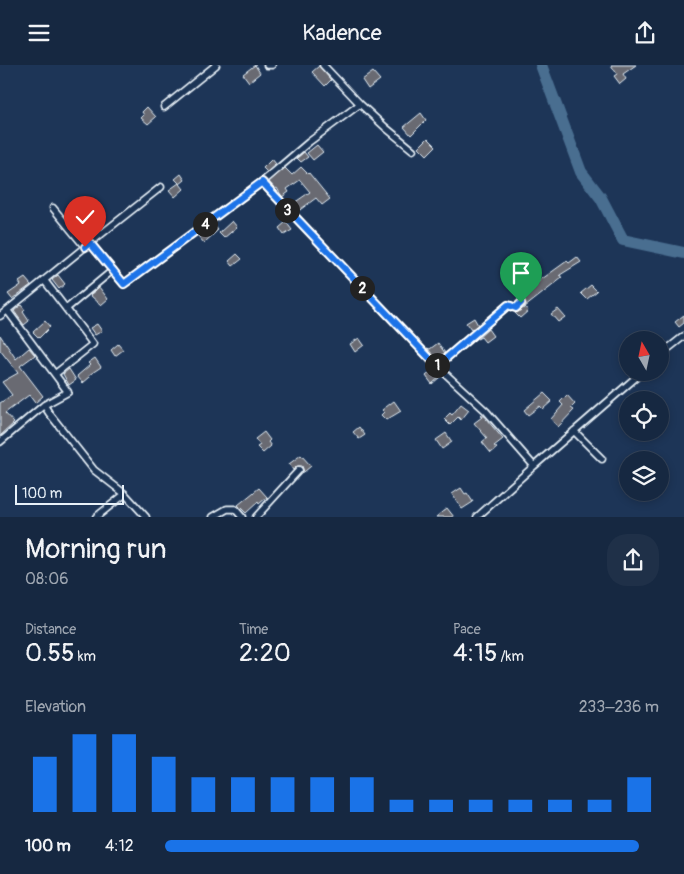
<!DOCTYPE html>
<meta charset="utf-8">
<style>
body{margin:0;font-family:Pangolin,sans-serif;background:#1f3048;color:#f1f3f6;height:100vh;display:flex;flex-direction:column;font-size:19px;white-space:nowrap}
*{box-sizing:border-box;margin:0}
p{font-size:16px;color:#9ea6b1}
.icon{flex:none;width:28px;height:28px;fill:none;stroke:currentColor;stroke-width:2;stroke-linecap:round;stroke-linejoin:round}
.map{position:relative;height:452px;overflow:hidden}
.drawer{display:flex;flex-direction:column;background:#162841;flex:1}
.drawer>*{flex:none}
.needle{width:32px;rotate:351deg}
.buttons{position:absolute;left:619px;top:266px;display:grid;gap:10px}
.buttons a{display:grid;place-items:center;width:50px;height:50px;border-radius:50%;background:#162841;box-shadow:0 2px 8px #0003,0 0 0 1px #35445a;font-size:25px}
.scale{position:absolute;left:15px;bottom:12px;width:109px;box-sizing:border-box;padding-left:5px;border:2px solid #e8f1f8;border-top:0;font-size:14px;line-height:18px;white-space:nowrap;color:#e8f1f8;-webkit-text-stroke:4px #1d3557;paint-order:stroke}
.pin{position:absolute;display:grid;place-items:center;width:42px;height:42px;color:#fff;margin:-51px -21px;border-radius:50% 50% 50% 0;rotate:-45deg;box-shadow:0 0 5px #0007}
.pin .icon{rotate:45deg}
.km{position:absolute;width:25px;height:25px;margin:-12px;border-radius:50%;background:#222;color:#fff;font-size:14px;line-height:25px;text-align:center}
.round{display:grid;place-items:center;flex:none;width:52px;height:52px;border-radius:20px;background:#1f3048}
.overview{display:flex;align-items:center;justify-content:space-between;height:85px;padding:0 25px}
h1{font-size:28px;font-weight:600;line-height:38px}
.stats{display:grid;grid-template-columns:repeat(3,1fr);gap:8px;height:85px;padding:5px 25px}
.stats div{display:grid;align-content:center}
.stats b{font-size:25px;font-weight:600}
.stats small{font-size:14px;font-weight:400}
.stats p{font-size:14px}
.chart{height:140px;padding:10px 25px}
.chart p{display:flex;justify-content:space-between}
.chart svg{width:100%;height:90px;margin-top:5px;stroke:#1a73e8;stroke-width:6}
ul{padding:0 25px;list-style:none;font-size:16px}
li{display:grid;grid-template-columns:80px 60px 1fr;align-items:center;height:38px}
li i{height:12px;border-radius:6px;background:#1a73e8}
header{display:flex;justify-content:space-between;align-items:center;height:65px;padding:0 25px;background:#162841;font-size:22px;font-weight:600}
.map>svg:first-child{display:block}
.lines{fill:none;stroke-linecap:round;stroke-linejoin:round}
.river{stroke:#496e90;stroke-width:12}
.building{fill:#696b72;stroke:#e8f1f8}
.minor-casing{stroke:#e8f1f8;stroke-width:9}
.minor{stroke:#1d3557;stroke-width:5.5}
.route-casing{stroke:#fff;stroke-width:10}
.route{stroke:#1a73e8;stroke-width:6}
</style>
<header><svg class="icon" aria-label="menu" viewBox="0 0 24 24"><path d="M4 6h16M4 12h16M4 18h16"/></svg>Kadence<svg class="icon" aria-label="share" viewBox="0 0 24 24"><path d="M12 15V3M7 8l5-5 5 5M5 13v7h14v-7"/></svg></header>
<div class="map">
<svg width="684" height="452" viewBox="0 0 684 452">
<rect width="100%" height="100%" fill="#1d3557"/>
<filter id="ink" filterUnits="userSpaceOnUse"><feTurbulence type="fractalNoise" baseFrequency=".02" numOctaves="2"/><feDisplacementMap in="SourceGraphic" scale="10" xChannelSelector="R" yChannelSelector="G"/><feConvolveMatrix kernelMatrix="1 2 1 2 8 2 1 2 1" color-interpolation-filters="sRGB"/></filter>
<g filter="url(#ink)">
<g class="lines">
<path class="river" d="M 541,0 L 581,107 L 601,133 L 623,175 L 684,188"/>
</g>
<path class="building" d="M 255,0 L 260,8 L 249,17 L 243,9 Z
M 611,0 L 636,0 L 623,9 L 626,14 L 620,19 L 614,11 L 617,9 Z
M 319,1 L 331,15 L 325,21 L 312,7 Z
M 373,7 L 380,15 L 368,24 L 362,15 Z
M 147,42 L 156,52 L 148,59 L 141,53 L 144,50 L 142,47 Z
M 421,48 L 426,55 L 411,70 L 404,62 Z
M 428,73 L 436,81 L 427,90 L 419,82 Z
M 317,80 L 323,87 L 313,95 L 307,88 Z
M 304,87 L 308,92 L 301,97 L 297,93 Z
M 272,94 L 276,99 L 267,107 L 263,103 Z
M 301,102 L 308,109 L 309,108 L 330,134 L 322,140 L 316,133 L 297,147 L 291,140 L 310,127 L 300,115 L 287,124 L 289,127 L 282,132 L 277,123 L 275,124 L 269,117 L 285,103 L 292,110 Z
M 181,109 L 185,115 L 180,119 L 184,124 L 175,132 L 169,125 L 179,118 L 175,114 Z
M 232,156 L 237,162 L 224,173 L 219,168 Z
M 286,157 L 292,165 L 284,170 L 279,163 Z
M 213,159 L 218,165 L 204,178 L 198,171 Z
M 237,189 L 242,194 L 233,201 L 229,196 Z
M 577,192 L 581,197 L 560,210 L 562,213 L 525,242 L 528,246 L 520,253 L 515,248 L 524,243 L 526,239 L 523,235 L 518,234 L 527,227 L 517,216 L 526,208 L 535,219 L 567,196 L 569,198 Z
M 58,210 L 65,219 L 59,224 L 52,215 Z
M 25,213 L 31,220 L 12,234 L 8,229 L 21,220 L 19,217 Z
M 591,220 L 597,226 L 587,234 L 581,228 Z
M 99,222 L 108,234 L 101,240 L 90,230 Z
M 21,240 L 25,245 L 23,247 L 29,256 L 24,260 L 14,246 Z
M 558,244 L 565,252 L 558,257 L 551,249 Z
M 684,250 L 684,258 L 679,262 L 675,257 Z
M 474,253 L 478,260 L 471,265 L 466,258 Z
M 45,256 L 50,262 L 39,273 L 33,267 Z
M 97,259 L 102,266 L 95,270 L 90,263 Z
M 488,264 L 493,271 L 485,277 L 481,272 L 477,274 Z
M 0,270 L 16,294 L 29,283 L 35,290 L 20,301 L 43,331 L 35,338 L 29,330 L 5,348 L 14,358 L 0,371 L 0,338 L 12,330 L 2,317 L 18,308 L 0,285 Z
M 359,273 L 364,280 L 355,287 L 350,279 Z
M 438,278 L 445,288 L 437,295 L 427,283 L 430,284 Z
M 118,279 L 123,285 L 115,291 L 111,285 Z
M 95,293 L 101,302 L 89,310 L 90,312 L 83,318 L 77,311 L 90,300 L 88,298 Z
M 69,304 L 76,315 L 69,320 L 63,309 Z
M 434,304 L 441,311 L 432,319 L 426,311 Z
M 544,328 L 552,336 L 543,344 L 540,341 L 528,350 L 524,345 Z
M 567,330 L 575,339 L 571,343 L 574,345 L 558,362 L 551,354 L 563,340 L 560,337 Z
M 394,336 L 401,346 L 386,355 L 381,350 L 384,347 L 382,345 Z
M 461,339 L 469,345 L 461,355 L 458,352 L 450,360 L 444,354 L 450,348 L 452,350 Z
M 482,349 L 503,374 L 494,381 L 497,383 L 491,388 L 482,377 L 487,373 L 474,358 L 482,352 L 480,351 Z
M 359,362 L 365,370 L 359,374 L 353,367 Z
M 264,367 L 270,375 L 268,377 L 271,381 L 263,388 L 257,382 L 260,380 L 255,374 Z
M 446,368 L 452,377 L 442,384 L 436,375 Z
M 301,390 L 311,401 L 304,407 L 302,401 L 297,401 L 293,405 L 289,399 Z
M 259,423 L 267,432 L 259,439 L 258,437 L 246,448 L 238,440 Z
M 461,423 L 465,429 L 467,428 L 473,437 L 462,444 L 452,429 Z
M 447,443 L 454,452 L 436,452 Z"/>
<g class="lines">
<defs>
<path id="minor" d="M 267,0 L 272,0
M 360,39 L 385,62 L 413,85
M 164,42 L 216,0
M 262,117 L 437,301 L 486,346 L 534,401 L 477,452
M 53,143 L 85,182
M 90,178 L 161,122
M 44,215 L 93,279 L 55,309
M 66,244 L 113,205
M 7,245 L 68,327 L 44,340 L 49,348 L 94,405 L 125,429 L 96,452
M 0,251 L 90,178 L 124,219 L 262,117 L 309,77 L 360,39 L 323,0
M 660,290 L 684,271
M 437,301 L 508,240 L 516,243 L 521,239
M 574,366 L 602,394
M 0,377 L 44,340
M 534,401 L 641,308
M 125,429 L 146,452
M 213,452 L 227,444 L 235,444 L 242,452
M 256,452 L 299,405"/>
</defs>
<use href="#minor" class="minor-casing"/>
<use href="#minor" class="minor"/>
</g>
</g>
<g class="lines" filter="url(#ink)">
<defs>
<path id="route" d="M 85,182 L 90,178 L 124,219 L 262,117 L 437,301 L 508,240 L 516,243 L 521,238"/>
</defs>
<use href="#route" class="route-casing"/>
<use href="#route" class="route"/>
</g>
</svg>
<div class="buttons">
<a><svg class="needle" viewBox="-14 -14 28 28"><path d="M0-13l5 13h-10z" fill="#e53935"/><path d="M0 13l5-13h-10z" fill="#9ea6b1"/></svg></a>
<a><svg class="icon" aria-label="locate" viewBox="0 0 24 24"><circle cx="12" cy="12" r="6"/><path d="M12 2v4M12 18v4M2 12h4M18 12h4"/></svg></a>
<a><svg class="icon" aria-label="layers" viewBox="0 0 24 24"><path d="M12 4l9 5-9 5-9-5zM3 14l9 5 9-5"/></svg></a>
</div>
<div class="scale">100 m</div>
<div class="pin" style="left:521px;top:238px;background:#1e9e55"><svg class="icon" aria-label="arrive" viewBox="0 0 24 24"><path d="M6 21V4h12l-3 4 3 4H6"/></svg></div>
<div class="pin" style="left:85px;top:182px;background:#d93025"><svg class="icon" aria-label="check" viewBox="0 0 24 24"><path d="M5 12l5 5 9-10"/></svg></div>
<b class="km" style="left:437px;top:300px">1</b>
<b class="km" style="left:362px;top:223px">2</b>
<b class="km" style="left:287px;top:145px">3</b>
<b class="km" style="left:205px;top:159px">4</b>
</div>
<section class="drawer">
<div class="overview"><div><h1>Morning run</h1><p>08:06</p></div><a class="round"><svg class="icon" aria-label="share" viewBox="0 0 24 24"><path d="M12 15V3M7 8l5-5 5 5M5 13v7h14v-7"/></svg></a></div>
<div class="stats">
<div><p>Distance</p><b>0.55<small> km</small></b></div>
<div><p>Time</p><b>2:20</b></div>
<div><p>Pace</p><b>4:15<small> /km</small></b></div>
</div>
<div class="chart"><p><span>Elevation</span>233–236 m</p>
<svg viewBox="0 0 160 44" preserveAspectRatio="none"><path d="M5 44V17M15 44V6M25 44V6M35 44V17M45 44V27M55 44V27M65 44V27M75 44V27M85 44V27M95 44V38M105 44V38M115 44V38M125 44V38M135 44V38M145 44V38M155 44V27"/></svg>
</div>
<ul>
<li><b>100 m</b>4:12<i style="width:96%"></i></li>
</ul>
</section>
